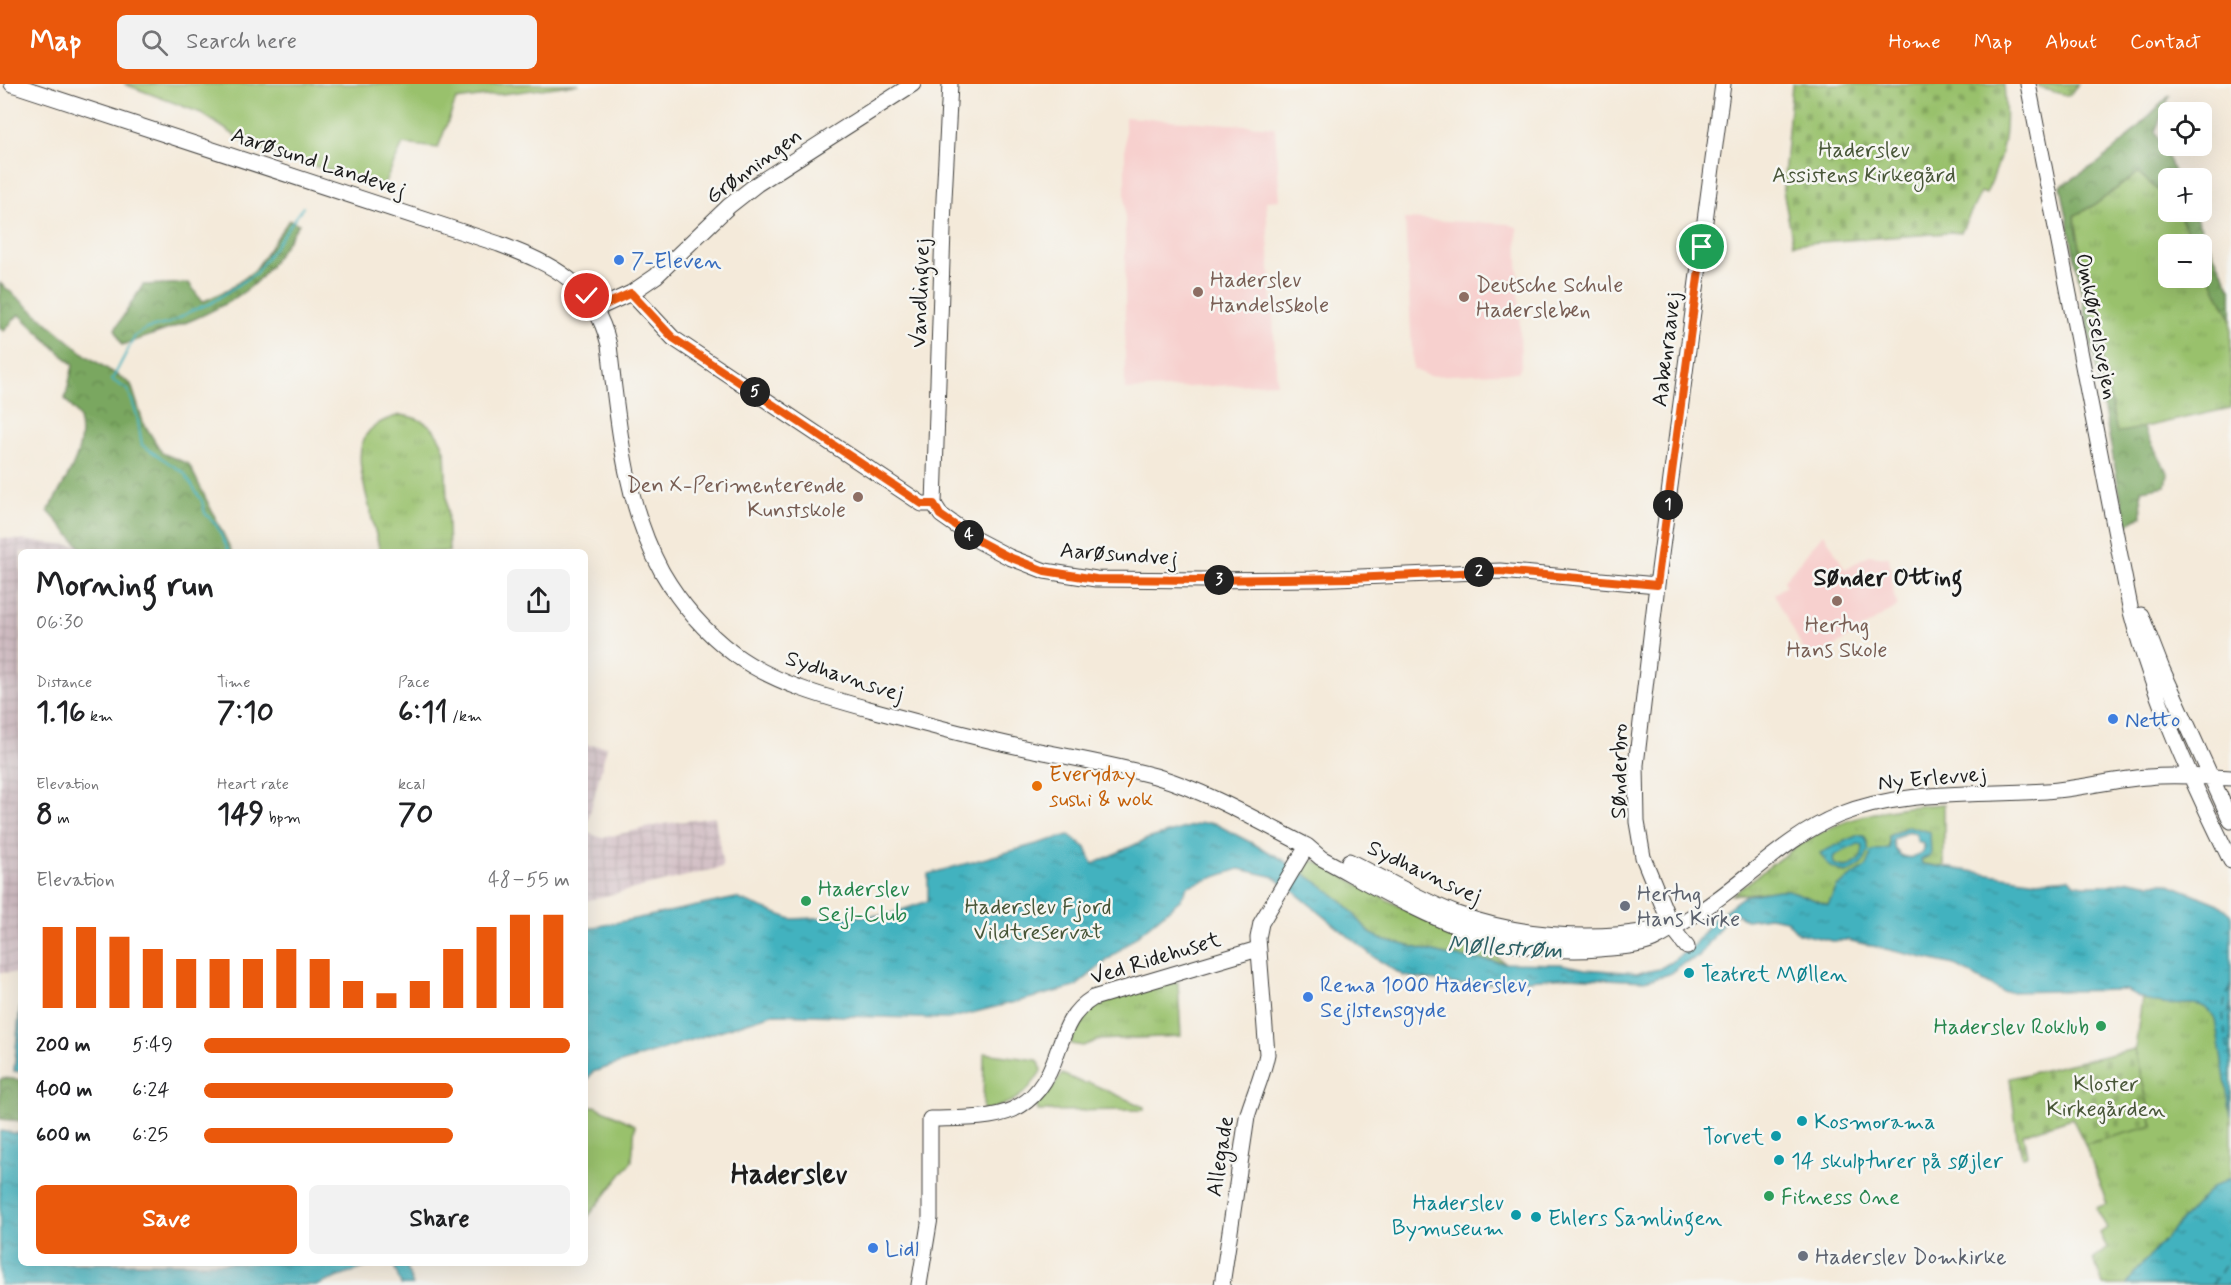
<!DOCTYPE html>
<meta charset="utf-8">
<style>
body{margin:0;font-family:Mynerve,sans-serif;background:#f2f2f2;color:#202124;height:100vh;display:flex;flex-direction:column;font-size:22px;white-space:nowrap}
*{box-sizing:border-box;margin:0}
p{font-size:20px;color:#757577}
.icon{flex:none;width:33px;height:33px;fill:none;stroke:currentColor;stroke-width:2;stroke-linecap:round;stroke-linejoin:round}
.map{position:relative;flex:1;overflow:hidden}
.drawer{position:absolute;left:18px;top:465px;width:570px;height:717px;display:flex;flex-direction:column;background:#fff;border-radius:9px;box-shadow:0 6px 24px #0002}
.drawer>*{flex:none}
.buttons{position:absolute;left:2158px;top:18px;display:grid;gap:12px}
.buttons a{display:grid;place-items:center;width:54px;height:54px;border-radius:9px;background:#fff;box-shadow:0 6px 24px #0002;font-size:30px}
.pin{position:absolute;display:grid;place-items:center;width:51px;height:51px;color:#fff;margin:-26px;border:3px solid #fff;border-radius:50%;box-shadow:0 2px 6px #0007}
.km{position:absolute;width:30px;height:30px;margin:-15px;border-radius:50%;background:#222;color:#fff;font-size:16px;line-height:30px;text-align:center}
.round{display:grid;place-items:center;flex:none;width:63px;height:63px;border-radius:9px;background:#f2f2f2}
.head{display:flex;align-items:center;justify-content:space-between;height:102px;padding:0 18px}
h1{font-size:33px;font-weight:700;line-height:45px}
.metrics{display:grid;grid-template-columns:repeat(3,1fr);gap:9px;height:102px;padding:6px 18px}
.metrics div{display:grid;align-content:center}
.metrics b{font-size:30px;font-weight:700}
.metrics small{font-size:16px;font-weight:400}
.metrics p{font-size:16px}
.chart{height:168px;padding:12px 18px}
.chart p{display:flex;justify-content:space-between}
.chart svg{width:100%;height:108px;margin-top:6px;stroke:#ea580c;stroke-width:6}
.action{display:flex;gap:12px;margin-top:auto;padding:12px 18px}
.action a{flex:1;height:69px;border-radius:9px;background:#ea580c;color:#fff;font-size:24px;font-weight:700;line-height:69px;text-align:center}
.action a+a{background:#f2f2f2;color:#202124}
ul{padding:0 18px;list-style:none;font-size:20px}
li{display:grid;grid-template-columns:96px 72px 1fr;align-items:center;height:45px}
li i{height:15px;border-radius:8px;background:#ea580c}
header{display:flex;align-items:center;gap:36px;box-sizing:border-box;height:84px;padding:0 30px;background:#ea580c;color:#fff}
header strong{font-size:28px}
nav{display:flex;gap:33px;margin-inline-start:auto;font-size:21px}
.search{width:420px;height:54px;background:#f2f2f2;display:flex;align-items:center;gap:15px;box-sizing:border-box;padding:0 21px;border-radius:9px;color:#757577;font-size:22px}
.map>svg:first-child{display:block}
.built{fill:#f7d0ce}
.industrial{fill:url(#industrial-grid)}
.grass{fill:#99c16c;stroke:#5a6e44;stroke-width:1.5}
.forest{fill:url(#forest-crowns);stroke:#4b623e;stroke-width:1.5}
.cemetery{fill:url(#cemetery-stones);stroke:#5a6e44;stroke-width:1.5}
.park{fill:url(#park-tufts);stroke:#5a6e44;stroke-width:1.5}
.water{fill:url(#water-ripples);stroke:#30676e;stroke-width:1.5;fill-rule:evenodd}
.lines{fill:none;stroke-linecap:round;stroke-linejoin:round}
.stream{stroke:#43b2bf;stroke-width:2}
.ferry{stroke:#2e6065;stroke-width:1.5;stroke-dasharray:8 6;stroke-linecap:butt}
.secondary-casing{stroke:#3c3b38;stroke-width:17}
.secondary{stroke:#fff;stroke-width:15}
.route-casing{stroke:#fff;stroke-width:12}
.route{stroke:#ea580c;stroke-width:8}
.shop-dot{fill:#3f7fe0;stroke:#f6f6f2;stroke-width:2}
.education-dot{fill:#8d6e63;stroke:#f6f6f2;stroke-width:2}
.food-dot{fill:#e8710a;stroke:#f6f6f2;stroke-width:2}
.leisure-dot{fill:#2e9e5b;stroke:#f6f6f2;stroke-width:2}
.worship-dot{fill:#6b7280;stroke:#f6f6f2;stroke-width:2}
.culture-dot{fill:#0f9aa8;stroke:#f6f6f2;stroke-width:2}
.labels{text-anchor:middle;stroke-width:5;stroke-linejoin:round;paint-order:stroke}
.park-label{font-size:22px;fill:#485638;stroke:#f6f6f2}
.street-label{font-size:22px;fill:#1c1c1c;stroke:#f6f6f2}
.shop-label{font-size:22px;fill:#366cbe;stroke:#f6f6f2;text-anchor:start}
.education-label{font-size:22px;fill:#785e54;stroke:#f6f6f2;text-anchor:start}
.food-label{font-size:22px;fill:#c56008;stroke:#f6f6f2;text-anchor:start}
.leisure-label{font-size:22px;fill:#27864d;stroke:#f6f6f2;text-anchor:start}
.worship-label{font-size:22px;fill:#5b616d;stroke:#f6f6f2;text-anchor:start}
.culture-label{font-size:22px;fill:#0d838f;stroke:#f6f6f2;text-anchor:start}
.neighbourhood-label{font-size:24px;font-weight:bold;fill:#1c1c1c;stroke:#f6f6f2}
.water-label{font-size:24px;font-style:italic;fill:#2e6065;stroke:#f6f6f2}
.district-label{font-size:28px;font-weight:bold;fill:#1c1c1c;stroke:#f6f6f2}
</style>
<header>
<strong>Map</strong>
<div class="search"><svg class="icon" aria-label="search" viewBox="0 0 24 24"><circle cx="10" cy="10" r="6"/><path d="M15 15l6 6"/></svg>Search here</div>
<nav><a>Home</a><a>Map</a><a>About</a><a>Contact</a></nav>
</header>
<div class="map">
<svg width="2231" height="1201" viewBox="0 0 2231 1201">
<defs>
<pattern id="industrial-grid" width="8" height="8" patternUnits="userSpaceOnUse" patternTransform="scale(1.5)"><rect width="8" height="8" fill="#d2bec4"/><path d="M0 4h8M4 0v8" fill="none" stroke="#b4a3a8"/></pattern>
<pattern id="forest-crowns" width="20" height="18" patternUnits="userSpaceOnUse" patternTransform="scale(1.5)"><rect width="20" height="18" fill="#7aa760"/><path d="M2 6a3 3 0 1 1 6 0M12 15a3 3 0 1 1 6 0" fill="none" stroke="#63874e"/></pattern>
<pattern id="cemetery-stones" width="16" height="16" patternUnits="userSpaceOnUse" patternTransform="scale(1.5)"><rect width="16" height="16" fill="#99c16c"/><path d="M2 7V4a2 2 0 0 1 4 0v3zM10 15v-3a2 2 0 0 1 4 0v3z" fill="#83a55d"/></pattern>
<pattern id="park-tufts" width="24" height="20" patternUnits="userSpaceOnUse" patternTransform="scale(1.5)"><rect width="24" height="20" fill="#99c16c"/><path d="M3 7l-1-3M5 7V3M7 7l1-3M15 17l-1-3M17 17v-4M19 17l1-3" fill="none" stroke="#83a55d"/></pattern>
<pattern id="water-ripples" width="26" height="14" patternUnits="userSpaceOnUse" patternTransform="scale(1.5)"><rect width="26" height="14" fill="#43b2bf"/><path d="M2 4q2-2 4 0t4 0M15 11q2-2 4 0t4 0" fill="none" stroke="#37909a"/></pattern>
</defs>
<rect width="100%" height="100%" fill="#f6f6f2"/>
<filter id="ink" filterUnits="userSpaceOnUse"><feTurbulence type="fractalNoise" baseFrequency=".0167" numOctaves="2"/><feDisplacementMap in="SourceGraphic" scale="12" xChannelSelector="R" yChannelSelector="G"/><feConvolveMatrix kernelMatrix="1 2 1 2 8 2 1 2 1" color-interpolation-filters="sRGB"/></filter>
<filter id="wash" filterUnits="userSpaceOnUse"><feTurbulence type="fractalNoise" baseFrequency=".008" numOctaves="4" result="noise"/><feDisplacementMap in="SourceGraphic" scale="24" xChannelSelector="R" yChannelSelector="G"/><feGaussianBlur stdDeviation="1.35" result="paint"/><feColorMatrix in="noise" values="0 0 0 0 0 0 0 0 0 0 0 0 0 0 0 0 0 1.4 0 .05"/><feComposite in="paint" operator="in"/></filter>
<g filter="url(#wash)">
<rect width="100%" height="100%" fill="#f4eada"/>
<path class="built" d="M 1125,33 L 1275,43 L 1280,116 L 1266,117 L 1277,299 L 1125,306 Z
M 1405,135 L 1508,140 L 1517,143 L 1521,282 L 1518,288 L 1428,292 L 1413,285 Z
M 1824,449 L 1845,485 L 1869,471 L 1889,473 L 1894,512 L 1898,522 L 1810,578 L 1774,510 L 1786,502 L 1784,496 Z"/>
<path class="industrial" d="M 0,454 L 79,462 L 85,468 L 21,468 L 21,890 L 0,888 Z
M 585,661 L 607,662 L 585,748 L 602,754 L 663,740 L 715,733 L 723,783 L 585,817 Z"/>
<path class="grass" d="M 124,0 L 579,0 L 456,16 L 438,64 L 403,60 L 383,102 L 297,77 L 248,60 L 201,29 Z
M 984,969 L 1037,976 L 1040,980 L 1041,987 C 1026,1013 1011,1020 983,1027 Z
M 1062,990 L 1085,1000 L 1088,998 L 1144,1023 L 1144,1026 L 1038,1027 L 1036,1019 L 1051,1006 Z
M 595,1022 L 635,1041 L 632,1077 L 587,1134 L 585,1134 L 585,1030 L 590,1023 Z"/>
<path class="forest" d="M 2170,11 L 2155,48 L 2177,94 L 2169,94 L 2169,116 L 2138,89 L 2096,120 L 2074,132 L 2117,348 L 2143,343 L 2168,390 L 2166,402 L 2141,406 L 2142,432 L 2126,441 L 2061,102 L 2098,79 L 2122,59 Z
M 2177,128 L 2193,128 L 2231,205 L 2231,235 L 2202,177 L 2202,160 L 2194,160 Z
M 289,136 L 299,140 C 286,158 274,180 258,196 C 225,228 165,247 122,261 L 115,245 L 143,201 L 189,199 L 202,218 L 228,206 L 255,186 Z
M 0,199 L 87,272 L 131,300 L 143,338 L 162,369 L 189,380 L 232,468 L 85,468 L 48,427 C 62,401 88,367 79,335 C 77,328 70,321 65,315 L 73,281 L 19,230 L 4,247 L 0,244 Z
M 3,994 L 21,996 L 21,1037 L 0,1035 L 0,996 Z"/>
<path class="cemetery" d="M 1792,0 L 2004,0 C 2008,44 2005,70 1986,110 L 1981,108 L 1961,148 L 1793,160 L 1783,106 Z
M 2038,0 L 2078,0 L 2069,12 L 2039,4 Z
M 2135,965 L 2153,1043 L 2085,1060 L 2072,1034 L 2023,1050 L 2027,1071 L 2022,1072 L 2017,1052 L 2010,994 Z"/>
<path class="park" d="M 2138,89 L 2169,116 L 2169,128 L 2177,128 L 2194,160 L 2169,160 L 2169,194 L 2202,194 L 2202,177 L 2231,235 L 2231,324 L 2117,349 L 2074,132 L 2096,120 Z
M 401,331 C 426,335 436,342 445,367 L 449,468 L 380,468 C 376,450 371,432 367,414 C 357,374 351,342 401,331 Z
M 1944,720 L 1944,783 L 1922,780 L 1921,776 L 1930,748 L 1908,742 L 1889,752 L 1889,764 L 1873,767 L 1867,782 L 1837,803 L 1828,821 L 1788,806 L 1732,811 C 1754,795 1776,776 1799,761 C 1843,732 1892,722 1944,720 Z
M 1310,777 L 1315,777 L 1466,858 L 1493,870 L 1505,879 L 1450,872 L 1385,856 L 1371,850 L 1344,819 L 1301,788 Z
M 1178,898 L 1181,952 L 1098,956 L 1083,962 L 1070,960 C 1073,951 1076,942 1082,935 C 1100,912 1151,905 1178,898 Z
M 2142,914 L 2163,920 L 2201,920 L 2231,933 L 2231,1201 L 2103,1201 L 2094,1175 L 2107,1164 L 2100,1149 L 2107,1144 L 2096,1124 L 2107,1120 L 2085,1060 L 2153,1042 L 2135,965 Z"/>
<path class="water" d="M 1202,739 L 1214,739 L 1280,774 L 1320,800 L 1344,819 L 1371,850 L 1385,856 L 1450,872 L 1505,879 L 1561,880 L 1585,885 L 1639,889 L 1659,885 L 1671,878 L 1694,861 L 1713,835 L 1744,812 L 1778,806 L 1788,806 L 1828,821 L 1837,803 L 1867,782 L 1873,767 L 1889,764 L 1889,752 L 1908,742 L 1930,748 L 1931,771 L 1921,776 L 1922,780 L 2037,797 L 2069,794 L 2076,800 L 2086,801 L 2108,801 L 2130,796 L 2146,799 L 2167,799 L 2219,820 L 2231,830 L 2231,1032 L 2215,935 C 2204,912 2184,923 2163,920 C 2150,919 2137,912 2126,906 L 2003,908 L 1954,881 L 1847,856 L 1832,857 L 1798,849 L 1786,836 L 1769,833 L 1746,836 L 1737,830 L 1726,835 L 1699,873 L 1684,879 L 1669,890 L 1657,894 L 1644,897 L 1569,893 L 1460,901 L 1404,892 L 1375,874 L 1292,806 L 1271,792 L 1239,785 L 1188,802 L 1180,816 L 1075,903 L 948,935 L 772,930 L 593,988 L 585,998 L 585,845 L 736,814 L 791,835 L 887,831 L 928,817 L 928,790 L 1069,751 L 1086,764 L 1093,780 L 1147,755 ZM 1908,747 L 1916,750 L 1917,757 L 1923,759 L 1923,768 C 1913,776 1902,776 1894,764 L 1893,756 Z
M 1858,751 L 1864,752 C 1875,768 1862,786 1845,789 L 1830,783 L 1820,769 ZM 1858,760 L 1863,762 C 1863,779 1849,787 1834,780 L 1833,774 C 1838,767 1851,765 1858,760 Z
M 20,922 L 21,922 L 21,988 L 14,987 Z
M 0,1047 L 21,1050 L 21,1179 L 377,1179 L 318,1201 L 0,1201 Z
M 2231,1093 L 2231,1201 L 2127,1201 L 2135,1188 L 2212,1103 Z
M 393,1179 L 405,1179 L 413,1201 L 401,1201 Z"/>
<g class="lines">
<path class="stream" d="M 229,468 L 217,442 L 205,429 L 202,417 L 184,389 L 142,361 L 137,331 L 128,306 L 112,296 L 135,252 L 146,245 L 170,239 L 191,227 L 211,219 L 256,189 L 303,123
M 1868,768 L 1872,770"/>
<path class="ferry" d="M 2231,903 C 2216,925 2227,952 2231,976
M 2231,920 L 2229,928 L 2231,940
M 2212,1201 L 2231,1170
M 2229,1201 L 2231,1198"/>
</g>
</g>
<g filter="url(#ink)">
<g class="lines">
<defs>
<path id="secondary" d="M 12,0 L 499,160 C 554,181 594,199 609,261 C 618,338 624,418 662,488 C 680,519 705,548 734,570 C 775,600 828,614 876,627 C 927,641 977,654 1029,665 C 1071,673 1114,681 1155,692 C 1209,708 1258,737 1307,762 L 1321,774 C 1413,823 1490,874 1599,865 C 1617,863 1641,863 1657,854 C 1672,846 1688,835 1702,826 C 1749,795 1786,753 1839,731 C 1903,705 1978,712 2046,707 C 2081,705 2114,695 2148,693 C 2175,690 2204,693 2231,694
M 2028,0 L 2131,528 C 2154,615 2191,696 2231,777
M 631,209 L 673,254 L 922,420 L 934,420 L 941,431 L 975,455 L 1009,473 L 1045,487 L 1096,495 L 1203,496 L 1313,495 L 1500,487 L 1657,501
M 596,225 L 631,209 L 656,192 L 729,122 L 757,100 L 913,0
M 934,420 L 944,115 L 950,0
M 2141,531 L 2162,585 L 2231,737
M 1349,777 C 1385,795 1420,816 1457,830 C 1518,852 1588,858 1652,846
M 1687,863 L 1672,844 L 1643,773 L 1637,738 L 1636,681 L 1657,501 L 1723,0
M 919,1201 L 930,1134 L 930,1035 C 995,1034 1035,1037 1058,966 C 1066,943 1072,927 1093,914 L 1258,865
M 1222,1201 L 1247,1033 C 1253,1012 1263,992 1267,970 L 1258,854 L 1261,839 L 1307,762"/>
</defs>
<use href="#secondary" class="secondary-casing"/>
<use href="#secondary" class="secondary"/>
</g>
</g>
<g class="lines" filter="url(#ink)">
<defs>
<path id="route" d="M 587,212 L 596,225 L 631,209 L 673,254 L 922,420 L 934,420 L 940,431 L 975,455 L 1009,473 L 1045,487 L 1096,495 L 1203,496 L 1353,494 L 1500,487 L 1657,501 L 1702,163"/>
</defs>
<use href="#route" class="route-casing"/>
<use href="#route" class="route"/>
</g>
<g class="shop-dot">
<circle cx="619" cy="176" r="6"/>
<circle cx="2113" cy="635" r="6"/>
<circle cx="1308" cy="913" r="6"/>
<circle cx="873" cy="1164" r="6"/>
</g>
<g class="education-dot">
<circle cx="1198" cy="208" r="6"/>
<circle cx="1464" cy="213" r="6"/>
<circle cx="858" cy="413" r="6"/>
<circle cx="1837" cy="517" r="6"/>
</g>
<circle class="food-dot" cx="1037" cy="702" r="6"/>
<g class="leisure-dot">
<circle cx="806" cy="817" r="6"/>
<circle cx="2101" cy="942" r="6"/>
<circle cx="1769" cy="1112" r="6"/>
</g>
<g class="worship-dot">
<circle cx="1625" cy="822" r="6"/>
<circle cx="1803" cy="1172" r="6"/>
</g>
<g class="culture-dot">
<circle cx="1689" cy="889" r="6"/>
<circle cx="1802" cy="1037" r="6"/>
<circle cx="1776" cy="1052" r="6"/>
<circle cx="1779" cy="1076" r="6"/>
<circle cx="1516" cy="1131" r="6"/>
<circle cx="1536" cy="1133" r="6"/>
</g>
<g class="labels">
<g class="park-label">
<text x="1864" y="73">Haderslev<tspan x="1864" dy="25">Assistens Kirkegård</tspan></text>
<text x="1038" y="830">Haderslev Fjord<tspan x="1038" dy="25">Vildtreservat</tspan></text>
<text x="2106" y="1007">Kloster<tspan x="2106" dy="25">Kirkegården</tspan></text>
</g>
<g class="street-label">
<text transform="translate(319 77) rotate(18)" y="8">Aarøsund Landevej</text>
<text transform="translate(753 81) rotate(-36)" y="8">Grønningen</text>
<text transform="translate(919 209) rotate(-88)" y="8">Vandlingvej</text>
<text transform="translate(2098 242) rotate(79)" y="8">Omkørselsvejen</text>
<text transform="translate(1665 265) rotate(-83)" y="8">Aabenraavej</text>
<text transform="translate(1119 469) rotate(4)" y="8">Aarøsundvej</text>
<text transform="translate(845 591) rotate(18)" y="8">Sydhavnsvej</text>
<text transform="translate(1618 687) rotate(-89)" y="8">Sønderbro</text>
<text transform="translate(1932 693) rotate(-5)" y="8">Ny Erlevvej</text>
<text transform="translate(1425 787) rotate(25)" y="8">Sydhavnsvej</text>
<text transform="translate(1155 873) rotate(-17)" y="8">Ved Ridehuset</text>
<text transform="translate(1219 1072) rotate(-81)" y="8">Allegade</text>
</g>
<g class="shop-label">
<text x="631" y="184">7-Eleven</text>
<text x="2125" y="643">Netto</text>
<text x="1320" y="908">Rema 1000 Haderslev,<tspan x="1320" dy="25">Sejlstensgyde</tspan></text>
<text x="885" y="1172">Lidl</text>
</g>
<g class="education-label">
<text x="1210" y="203">Haderslev<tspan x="1210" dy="25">Handelsskole</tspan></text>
<text x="1476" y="208">Deutsche Schule<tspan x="1476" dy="25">Hadersleben</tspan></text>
<text x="846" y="408" text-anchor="end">Den X-Perimenterende<tspan x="846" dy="25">Kunstskole</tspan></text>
<text x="1837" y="548" text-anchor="middle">Hertug<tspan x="1837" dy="25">Hans Skole</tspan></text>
</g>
<g class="food-label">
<text x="1049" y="697">Everyday<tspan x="1049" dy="25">sushi &amp; wok</tspan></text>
</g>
<g class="leisure-label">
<text x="818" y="812">Haderslev<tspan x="818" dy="25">Sejl-Club</tspan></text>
<text x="2089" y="950" text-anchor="end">Haderslev Roklub</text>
<text x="1781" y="1120">Fitness One</text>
</g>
<g class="worship-label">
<text x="1637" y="817">Hertug<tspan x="1637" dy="25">Hans Kirke</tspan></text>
<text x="1815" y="1180">Haderslev Domkirke</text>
</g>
<g class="culture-label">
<text x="1701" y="897">Teatret Møllen</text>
<text x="1814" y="1045">Kosmorama</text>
<text x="1764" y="1060" text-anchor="end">Torvet</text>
<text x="1791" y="1084">14 skulpturer på søjler</text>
<text x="1504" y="1126" text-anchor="end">Haderslev<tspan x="1504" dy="25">Bymuseum</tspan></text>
<text x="1548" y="1141">Ehlers Samlingen</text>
</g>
<g class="neighbourhood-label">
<text x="1888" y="501">Sønder Otting</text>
</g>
<g class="water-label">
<text transform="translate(1505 863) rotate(3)" y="8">Møllestrøm</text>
</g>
<g class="district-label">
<text x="789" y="1099">Haderslev</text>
</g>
</g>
</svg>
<div class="buttons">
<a><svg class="icon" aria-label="locate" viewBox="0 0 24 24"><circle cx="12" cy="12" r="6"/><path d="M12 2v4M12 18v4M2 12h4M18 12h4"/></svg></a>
<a>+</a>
<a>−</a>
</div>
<div class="pin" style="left:1702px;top:163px;background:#1e9e55"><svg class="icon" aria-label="arrive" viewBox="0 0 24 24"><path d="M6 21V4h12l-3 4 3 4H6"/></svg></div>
<div class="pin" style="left:587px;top:212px;background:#d93025"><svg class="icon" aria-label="check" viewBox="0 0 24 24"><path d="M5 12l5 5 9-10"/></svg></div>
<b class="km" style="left:1668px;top:421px">1</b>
<b class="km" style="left:1479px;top:488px">2</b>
<b class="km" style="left:1219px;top:496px">3</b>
<b class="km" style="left:969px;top:451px">4</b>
<b class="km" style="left:755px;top:308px">5</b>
<section class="drawer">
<div class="head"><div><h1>Morning run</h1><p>06:30</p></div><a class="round"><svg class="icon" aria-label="share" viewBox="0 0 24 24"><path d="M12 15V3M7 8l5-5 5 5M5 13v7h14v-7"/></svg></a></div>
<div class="metrics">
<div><p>Distance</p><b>1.16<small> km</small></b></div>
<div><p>Time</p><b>7:10</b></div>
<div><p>Pace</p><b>6:11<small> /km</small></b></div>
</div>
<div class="metrics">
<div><p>Elevation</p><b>8<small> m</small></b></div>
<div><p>Heart rate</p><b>149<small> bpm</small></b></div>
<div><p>kcal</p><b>70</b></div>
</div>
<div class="chart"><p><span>Elevation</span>48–55 m</p>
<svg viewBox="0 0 160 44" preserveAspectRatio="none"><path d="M5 44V11M15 44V11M25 44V15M35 44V20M45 44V24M55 44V24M65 44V24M75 44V20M85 44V24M95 44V33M105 44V38M115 44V33M125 44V20M135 44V11M145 44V6M155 44V6"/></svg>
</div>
<ul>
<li><b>200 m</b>5:49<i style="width:100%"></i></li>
<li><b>400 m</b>6:24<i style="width:68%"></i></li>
<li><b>600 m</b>6:25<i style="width:68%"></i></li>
</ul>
<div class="action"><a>Save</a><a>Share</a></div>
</section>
</div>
